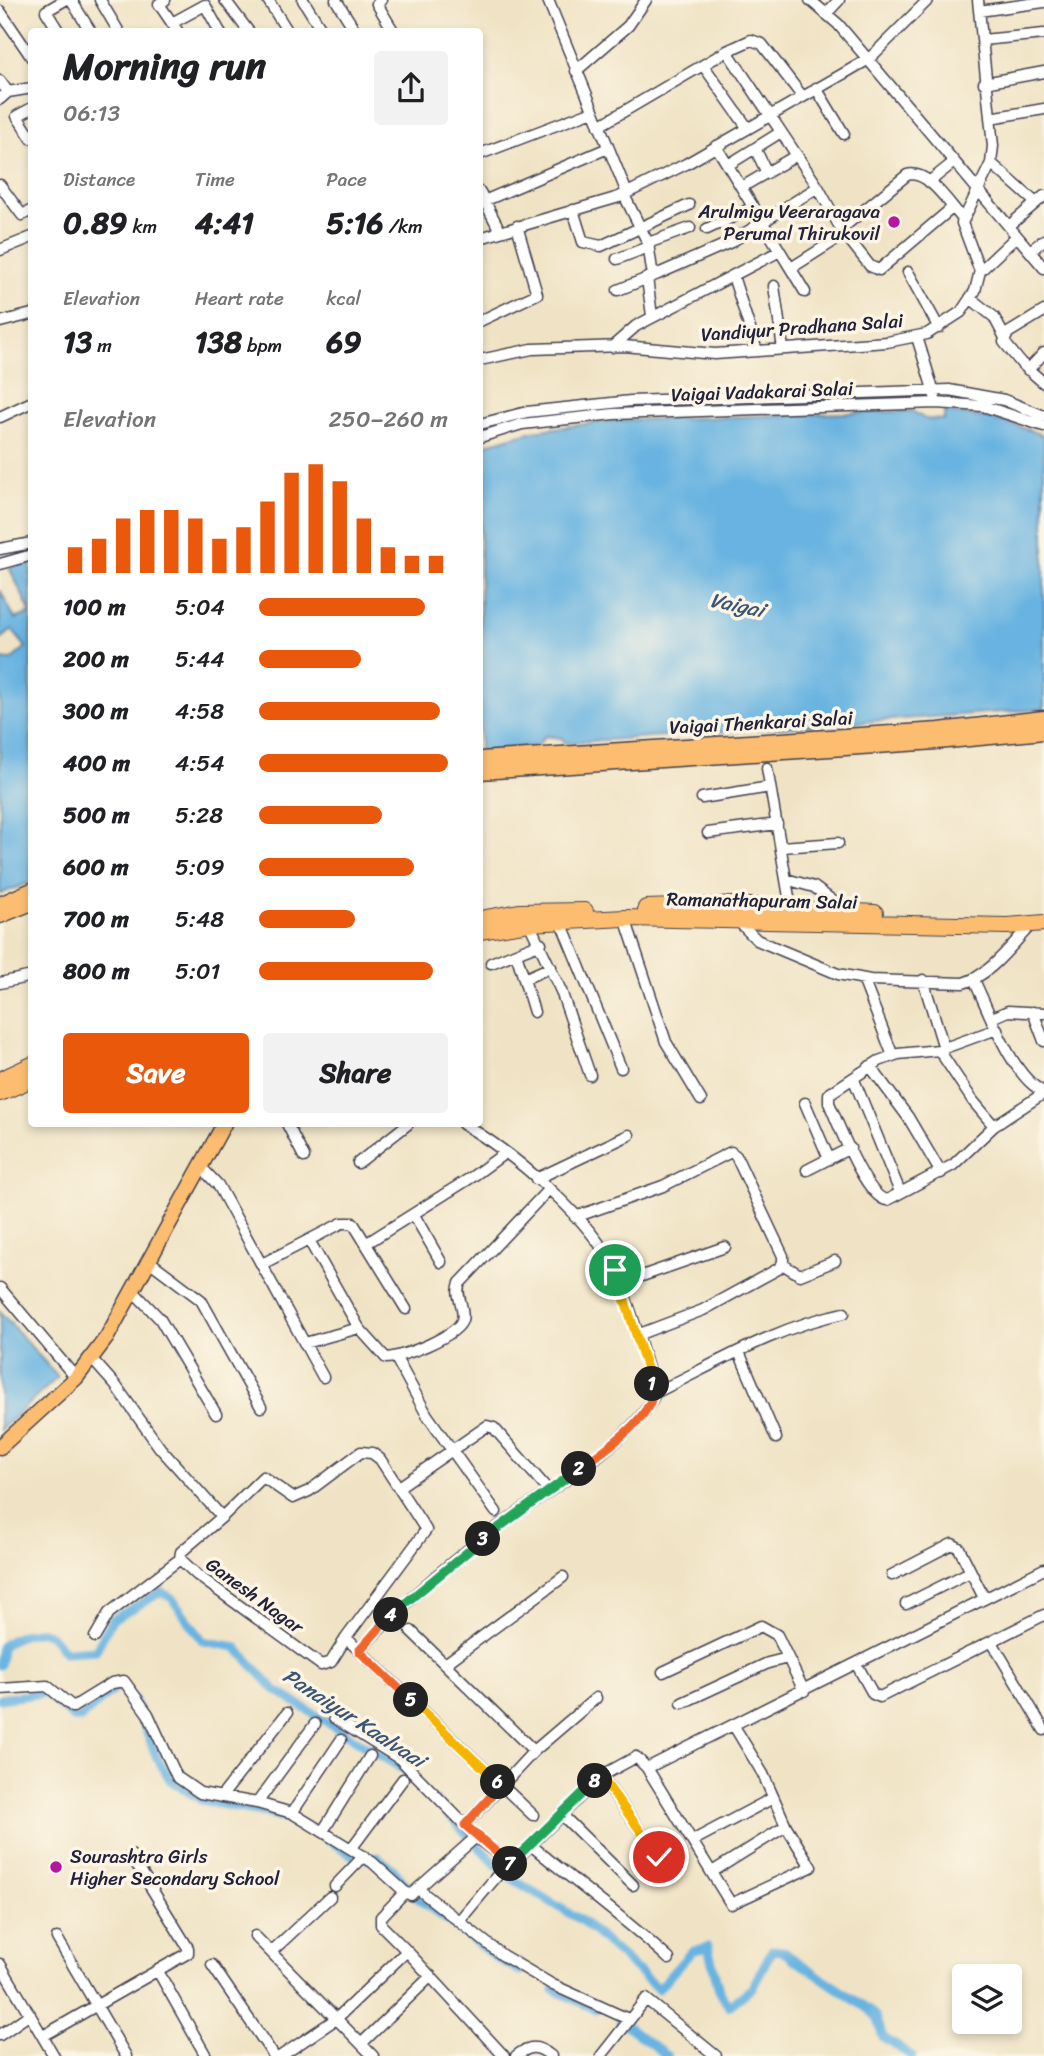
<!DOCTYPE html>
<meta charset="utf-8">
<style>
body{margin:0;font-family:Sriracha,sans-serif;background:#f2f2f2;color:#202124;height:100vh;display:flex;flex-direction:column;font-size:26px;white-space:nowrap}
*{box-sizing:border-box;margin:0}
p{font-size:23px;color:#757577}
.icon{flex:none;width:38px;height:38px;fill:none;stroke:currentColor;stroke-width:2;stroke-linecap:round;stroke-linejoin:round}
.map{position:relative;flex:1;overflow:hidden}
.drawer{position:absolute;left:28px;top:28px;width:455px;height:1099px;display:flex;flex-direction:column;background:#fff;border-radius:7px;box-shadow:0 4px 10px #0003}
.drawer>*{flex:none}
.controls{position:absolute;left:952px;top:1964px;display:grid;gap:14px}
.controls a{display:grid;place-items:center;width:70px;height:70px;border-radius:7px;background:#fff;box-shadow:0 4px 10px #0003;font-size:35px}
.pin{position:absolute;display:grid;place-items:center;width:60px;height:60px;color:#fff;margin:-30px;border:4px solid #fff;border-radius:50%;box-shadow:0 2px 7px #0007}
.km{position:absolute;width:35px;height:35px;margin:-18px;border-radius:50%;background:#222;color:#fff;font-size:19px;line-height:35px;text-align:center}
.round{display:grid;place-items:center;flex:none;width:74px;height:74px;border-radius:7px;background:#f2f2f2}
.head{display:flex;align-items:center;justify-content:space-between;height:119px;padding:0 35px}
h1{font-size:38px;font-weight:700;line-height:52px}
.stats{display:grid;grid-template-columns:repeat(3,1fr);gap:10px;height:119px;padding:7px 35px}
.stats div{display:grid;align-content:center}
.stats b{font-size:30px;font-weight:700}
.stats small{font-size:19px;font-weight:400}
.stats p{font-size:19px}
.chart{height:196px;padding:14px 35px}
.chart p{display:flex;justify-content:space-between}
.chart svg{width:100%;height:126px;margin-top:7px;stroke:#ea580c;stroke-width:6}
.cta{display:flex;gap:14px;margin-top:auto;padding:14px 35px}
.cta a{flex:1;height:80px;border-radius:7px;background:#ea580c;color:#fff;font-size:28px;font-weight:700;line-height:80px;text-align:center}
.cta a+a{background:#f2f2f2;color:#202124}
ul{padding:0 35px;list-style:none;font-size:23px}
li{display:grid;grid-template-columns:112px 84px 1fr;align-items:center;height:52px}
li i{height:18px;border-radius:9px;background:#ea580c}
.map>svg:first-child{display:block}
.water{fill:#68b3e1;stroke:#456a8e;stroke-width:2}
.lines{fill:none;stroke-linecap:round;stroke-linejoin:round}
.canal{stroke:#68b3e1;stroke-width:9}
.minor-casing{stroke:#413f50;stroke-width:13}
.major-casing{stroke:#413f50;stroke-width:17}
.highway-casing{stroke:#413f50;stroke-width:18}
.minor{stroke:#fff;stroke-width:10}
.major{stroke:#fcbd6f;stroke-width:14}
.highway{stroke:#fcbd6f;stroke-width:16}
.split-1-casing{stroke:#fff;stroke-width:14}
.split-2-casing{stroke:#fff;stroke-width:14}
.split-3-casing{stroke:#fff;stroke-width:14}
.split-4-casing{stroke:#fff;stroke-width:14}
.split-5-casing{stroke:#fff;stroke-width:14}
.split-6-casing{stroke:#fff;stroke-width:14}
.split-7-casing{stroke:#fff;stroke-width:14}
.split-8-casing{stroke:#fff;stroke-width:14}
.split-9-casing{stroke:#fff;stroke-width:14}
.split-1{stroke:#f5b400;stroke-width:9}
.split-2{stroke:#f0652b;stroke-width:9}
.split-3{stroke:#22a559;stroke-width:9}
.split-4{stroke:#22a559;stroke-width:9}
.split-5{stroke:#f0652b;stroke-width:9}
.split-6{stroke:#f5b400;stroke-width:9}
.split-7{stroke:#f0652b;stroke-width:9}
.split-8{stroke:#22a559;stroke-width:9}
.split-9{stroke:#f5b400;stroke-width:9}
.poi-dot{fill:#b5179e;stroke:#fcf5e5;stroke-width:2.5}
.labels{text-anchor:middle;stroke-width:7;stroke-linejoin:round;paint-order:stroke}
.poi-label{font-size:19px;fill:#22223b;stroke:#fcf5e5;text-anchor:end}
.street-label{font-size:19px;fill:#22223b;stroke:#fcf5e5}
.water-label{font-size:21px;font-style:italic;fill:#3a5575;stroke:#fcf5e5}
</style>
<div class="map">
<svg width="1044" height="2056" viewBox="0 0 1044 2056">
<rect width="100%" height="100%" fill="#fcf5e5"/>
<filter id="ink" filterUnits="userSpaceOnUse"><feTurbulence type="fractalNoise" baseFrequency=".0143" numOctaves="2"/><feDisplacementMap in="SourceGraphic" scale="14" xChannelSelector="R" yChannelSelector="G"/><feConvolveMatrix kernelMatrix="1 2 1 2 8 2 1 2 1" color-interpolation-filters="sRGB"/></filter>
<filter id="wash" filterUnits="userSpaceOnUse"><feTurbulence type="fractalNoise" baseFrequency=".00686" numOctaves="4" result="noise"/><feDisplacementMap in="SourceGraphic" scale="28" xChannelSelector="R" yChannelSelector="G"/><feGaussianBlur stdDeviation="1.57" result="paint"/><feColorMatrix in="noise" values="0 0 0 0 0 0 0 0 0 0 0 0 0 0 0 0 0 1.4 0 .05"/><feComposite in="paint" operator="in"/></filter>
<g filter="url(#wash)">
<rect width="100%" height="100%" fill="#f0e3c5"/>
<path class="water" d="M 912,411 L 925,419 L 944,420 L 944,412 C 979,415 1012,422 1044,436 L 1044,709 L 564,743 L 562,738 L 545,736 L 537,746 L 480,752 L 480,446 L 533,431 L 609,421 Z
M 31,563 L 31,882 L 0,894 L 0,659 L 11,660 L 26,647 L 12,630 L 0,640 L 0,590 L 15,619 L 31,613 L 9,567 Z
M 0,1312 L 58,1377 L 0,1430 Z"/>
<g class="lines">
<path class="canal" d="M 0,1665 L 2,1646 C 12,1638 37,1626 50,1635 C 55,1639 60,1647 65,1652 L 96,1650 L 112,1620 L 161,1592 L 171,1597 L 203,1641 L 236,1647 L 274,1689 L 407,1772
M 0,1699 L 45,1693 L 73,1718 L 81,1718 L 117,1686 L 126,1689
M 134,1699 L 157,1758 L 171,1781 L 201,1800 L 266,1813 L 300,1823 L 355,1857
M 436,1802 L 506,1875 L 582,1921 L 658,1989 L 692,1951 L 708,1947 L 720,1994 L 729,2006 L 752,1988 L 772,1950 L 782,1951 L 868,2009 L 876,2017 L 883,2037 L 912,2056
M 367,1859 L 378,1857 L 393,1869 L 415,1896 L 496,1958 L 520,1971
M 554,1990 L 595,2009
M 620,2021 L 667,2056"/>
</g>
</g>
<g filter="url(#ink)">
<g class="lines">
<defs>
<path id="minor" d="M 71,0 L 91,32
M 100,0 L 119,32
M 165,0 L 159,4 L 178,32
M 225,0 L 249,32
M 268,0 L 288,32
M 303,0 L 323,32
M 336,0 L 356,32
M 381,0 L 377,4 L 394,32
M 548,0 L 627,193
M 810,0 L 838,24 L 1044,268
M 0,11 L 32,58
M 979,11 L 1044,2
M 826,14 L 839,0
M 172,23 L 205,5 L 220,32
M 59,32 L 46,11 L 65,0
M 982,40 L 1044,34
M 727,51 L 818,187 L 841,229
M 703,65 L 747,127
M 576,71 L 628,26 L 646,0
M 0,81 L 8,92
M 984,83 L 1044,72
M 816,88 L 844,134
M 0,99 L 8,92 L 32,88
M 32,108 L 17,116 L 32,139
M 990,118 L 1044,109
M 599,126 L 727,51 L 751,40 L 762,44 L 802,96
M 716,146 L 805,292
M 755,148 L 767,173
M 480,154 L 593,111
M 991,163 L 1036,203
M 728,165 L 781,132
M 929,182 L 954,162
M 0,185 L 22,215 L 32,210
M 742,187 L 797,155
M 480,192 L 500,231
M 624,195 L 648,243 L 652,270 L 658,274 L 731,242 L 818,187
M 484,201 L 608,148
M 952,208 L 879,270 L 870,266 L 841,229 L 907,175 C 928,169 949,204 963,219
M 573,210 L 583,242 L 601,246 L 689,205
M 1009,226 L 1044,196
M 707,229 L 754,207
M 480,238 L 619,197 L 686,164 L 869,59 L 928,0
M 648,243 L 690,228
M 0,250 L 32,237
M 1030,251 L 1044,240
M 617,259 L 648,247
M 791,268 L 845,234
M 980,271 L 1017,236
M 908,272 L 939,328
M 733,276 L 757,351
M 647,278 L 652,316
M 774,286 L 783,349
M 618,290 L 658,274
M 970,298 L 994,317 L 1005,338
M 1044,311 L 1008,333 L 1004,342 L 1021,363 L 1044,383
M 480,321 L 537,294 L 517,226
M 0,322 L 32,314
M 917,337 L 935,396
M 612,347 L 636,326 L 780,251
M 480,360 L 532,349 L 624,346 L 715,354 L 887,342 L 927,334 L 961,312 L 975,291 L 980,271 L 962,223 L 991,163 L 993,146 L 978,0
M 1028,370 L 1044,353
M 0,417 L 32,402
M 480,424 L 527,412 L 631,401 L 949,390 L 1004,400 L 1044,416
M 480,437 L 522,424 L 614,414 L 936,403 L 983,406 L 1044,426
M 0,549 L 32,543
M 0,564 L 32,555
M 767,768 L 791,909
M 702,798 L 770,787
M 708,833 L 777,824
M 781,847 L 838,843
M 786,879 L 814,887 L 845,910
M 625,918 L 666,1042 L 701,1100
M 737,920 L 757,940 L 838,974 L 870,980 L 963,983 C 990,976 1012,944 1031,925
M 561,922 L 621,1068
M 529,923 L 561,991 L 590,1075
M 516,953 L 534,1012
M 491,963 L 541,943
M 524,979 L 551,967
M 863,979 L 893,1056
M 923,980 L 944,1048
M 974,980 C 989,1011 1012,1078 1044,1092
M 0,983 L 32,976
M 1033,1012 L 1044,1041
M 992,1018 L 1008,1011 L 1044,1013
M 997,1029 L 939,1050 L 898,1054 L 879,1061 L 829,1094 L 829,1103 C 838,1123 866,1198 887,1200 L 953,1165 L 994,1126 L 1044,1093
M 939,1050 L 973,1101 L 994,1126
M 870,1066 L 908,1117 L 941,1173
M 854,1080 L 900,1192
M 805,1103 L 829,1159
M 287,1124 L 304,1157
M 358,1163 L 408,1124
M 200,1166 L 218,1185 L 323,1377
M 807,1170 L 850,1148
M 536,1179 L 629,1135
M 414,1215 L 441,1262
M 575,1217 L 663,1186 L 731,1152 L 736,1156 L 783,1256 L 783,1263 L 778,1269 L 703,1310 L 637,1335
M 310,1242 L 359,1328 L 386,1358 C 401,1358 458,1336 462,1320 C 466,1307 454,1296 460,1283 L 548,1190
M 367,1243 L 472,1177 L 505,1153
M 149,1261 L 201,1300 L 261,1407
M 262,1264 L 342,1223 L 353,1223 L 406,1309
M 782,1264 L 800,1275 L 835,1261
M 619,1284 L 725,1247
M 0,1288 L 76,1378
M 133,1291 L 160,1319 L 216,1414
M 305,1343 L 359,1328
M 739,1352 L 776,1438
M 396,1358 L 427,1415 L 496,1512
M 92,1359 L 116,1386 L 160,1448 L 222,1517 L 181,1552 L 180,1559 L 197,1575 L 321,1665 L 331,1662 L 346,1638 L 533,1815
M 655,1393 C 717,1363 776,1327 844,1313
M 399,1487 L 487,1426 L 494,1428 L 549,1491
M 222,1517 L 263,1477 L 293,1498 L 309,1491 L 361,1452 L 372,1453 L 380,1459 L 426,1530 L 346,1638
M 892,1575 L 952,1544 L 959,1548 L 984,1598
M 906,1604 L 970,1572
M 411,1631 L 534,1751
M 95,1637 L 109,1613 L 180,1559
M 992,1642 L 1044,1730
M 359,1651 C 399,1607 443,1568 490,1533 C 532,1500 638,1440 655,1393 C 643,1352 632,1310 615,1271 C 592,1219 512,1152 463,1124
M 445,1664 L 563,1577
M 857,1665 L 873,1694 L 880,1697 L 1044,1615
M 663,1672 L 761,1626 L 777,1635 L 804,1691
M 0,1689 L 47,1686 L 73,1707 L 112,1683 L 124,1681 L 148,1714 L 177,1777 L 200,1793 L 257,1803
M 682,1703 L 768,1663 L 788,1658
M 334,1718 L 400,1759 L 465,1825
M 341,1740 L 292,1813 L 351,1849
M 647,1768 L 1044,1569
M 601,1776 L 659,1857
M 403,1779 L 351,1849 L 372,1862 L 405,1892
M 221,1797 L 287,1713
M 292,1813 L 257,1803 L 315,1724
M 561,1814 L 633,1885
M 323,1831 L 370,1756
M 476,1837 L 511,1864 L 601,1776 L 636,1757 L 647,1768 L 731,1904 L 811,1867 L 786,1826
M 692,1841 L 773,1798
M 531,1845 C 577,1884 625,1918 669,1959
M 712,1872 L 786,1826 L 763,1774 L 734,1726
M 335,1886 L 364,1856
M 418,1889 L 502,1955 L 553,1985 L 628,2019
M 459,1921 L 507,1864
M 255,1936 L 373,2056
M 57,1938 L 126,2056
M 407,1951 L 504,2056
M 271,1952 L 330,1897
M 0,1964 L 54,2056
M 212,1965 L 274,2056
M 159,1973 L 206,2056
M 0,2035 L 30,2014
M 43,2036 L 188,1953 L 188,1948 L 131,1855
M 361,2044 L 431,1976
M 281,2056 L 336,2019 L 407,1951 L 381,1925 L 381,1917 L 405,1892 L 411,1895 L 415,1891 L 476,1837 L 465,1825 L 534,1751 L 596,1698
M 516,2056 C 530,2045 537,2045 551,2056
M 601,2056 L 646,1999 L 716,2056"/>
<path id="major" d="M 480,759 L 939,730 L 1044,718
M 480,772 L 937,742 L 1044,732
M 0,904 L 32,890
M 0,916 L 32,903
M 0,1447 L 76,1378 L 107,1337 L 224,1124"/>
<path id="highway" d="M 646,908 L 733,905 L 875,913
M 480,919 L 519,912 L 585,911
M 480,931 L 529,923 L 625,918 L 1007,926 L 1044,923
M 0,1080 L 32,1065
M 0,1093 L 32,1079"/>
</defs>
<use href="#minor" class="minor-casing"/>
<use href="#major" class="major-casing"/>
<use href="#highway" class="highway-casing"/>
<use href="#minor" class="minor"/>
<use href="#major" class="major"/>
<use href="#highway" class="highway"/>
</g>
</g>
<g class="lines" filter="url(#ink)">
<defs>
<path id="split-1" d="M 615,1270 L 652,1384"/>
<path id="split-2" d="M 579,1469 C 601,1452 661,1414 652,1384"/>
<path id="split-3" d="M 483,1539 L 579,1469"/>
<path id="split-4" d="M 391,1615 L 483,1539"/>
<path id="split-5" d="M 391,1615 L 359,1651 L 411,1700"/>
<path id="split-6" d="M 411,1700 L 498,1782"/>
<path id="split-7" d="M 498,1782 L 501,1785 L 465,1825 L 510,1864"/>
<path id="split-8" d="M 510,1864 L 595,1781"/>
<path id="split-9" d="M 595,1781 L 601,1776 L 659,1857"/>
</defs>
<use href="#split-1" class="split-1-casing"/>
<use href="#split-2" class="split-2-casing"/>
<use href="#split-3" class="split-3-casing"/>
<use href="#split-4" class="split-4-casing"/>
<use href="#split-5" class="split-5-casing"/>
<use href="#split-6" class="split-6-casing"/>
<use href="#split-7" class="split-7-casing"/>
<use href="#split-8" class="split-8-casing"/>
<use href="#split-9" class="split-9-casing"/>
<use href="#split-1" class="split-1"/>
<use href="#split-2" class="split-2"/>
<use href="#split-3" class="split-3"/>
<use href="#split-4" class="split-4"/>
<use href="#split-5" class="split-5"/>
<use href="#split-6" class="split-6"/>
<use href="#split-7" class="split-7"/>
<use href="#split-8" class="split-8"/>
<use href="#split-9" class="split-9"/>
</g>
<g class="poi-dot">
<circle cx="894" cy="222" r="7"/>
<circle cx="56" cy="1867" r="7"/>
</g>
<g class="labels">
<g class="poi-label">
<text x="880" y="218">Arulmigu Veeraragava<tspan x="880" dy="22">Perumal Thirukovil</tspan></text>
<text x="70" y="1863" text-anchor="start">Sourashtra Girls<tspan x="70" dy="22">Higher Secondary School</tspan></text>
</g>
<g class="street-label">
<text transform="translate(802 327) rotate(-4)" y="7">Vandiyur Pradhana Salai</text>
<text transform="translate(762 391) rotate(-2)" y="7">Vaigai Vadakarai Salai</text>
<text transform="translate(761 722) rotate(-3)" y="7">Vaigai Thenkarai Salai</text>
<text transform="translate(762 900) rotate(1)" y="7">Ramanathapuram Salai</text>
<text transform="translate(255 1595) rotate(36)" y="7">Ganesh Nagar</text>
</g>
<g class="water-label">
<text transform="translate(737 605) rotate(12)" y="7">Vaigai</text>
<text transform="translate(354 1718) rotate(33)" y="7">Panaiyur Kaalvaai</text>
</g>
</g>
</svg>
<div class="controls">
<a><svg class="icon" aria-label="layers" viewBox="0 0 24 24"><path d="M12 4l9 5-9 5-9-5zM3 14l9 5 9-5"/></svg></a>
</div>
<div class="pin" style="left:615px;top:1270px;background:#1e9e55"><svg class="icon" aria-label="arrive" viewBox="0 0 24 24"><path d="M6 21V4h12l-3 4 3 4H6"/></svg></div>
<div class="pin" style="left:659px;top:1857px;background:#d93025"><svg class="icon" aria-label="check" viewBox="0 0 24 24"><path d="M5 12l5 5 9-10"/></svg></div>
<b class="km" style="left:652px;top:1384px">1</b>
<b class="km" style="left:579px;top:1469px">2</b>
<b class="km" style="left:483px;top:1539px">3</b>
<b class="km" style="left:391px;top:1615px">4</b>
<b class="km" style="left:411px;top:1700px">5</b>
<b class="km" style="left:498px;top:1782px">6</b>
<b class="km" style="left:510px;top:1864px">7</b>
<b class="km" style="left:595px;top:1781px">8</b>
<section class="drawer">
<div class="head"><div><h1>Morning run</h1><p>06:13</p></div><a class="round"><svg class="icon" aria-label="share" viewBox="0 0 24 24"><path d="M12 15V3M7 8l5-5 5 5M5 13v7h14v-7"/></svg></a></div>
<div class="stats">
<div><p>Distance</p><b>0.89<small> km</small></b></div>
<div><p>Time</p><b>4:41</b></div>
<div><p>Pace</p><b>5:16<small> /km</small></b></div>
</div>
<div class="stats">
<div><p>Elevation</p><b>13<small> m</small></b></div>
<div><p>Heart rate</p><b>138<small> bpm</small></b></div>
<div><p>kcal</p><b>69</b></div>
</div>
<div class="chart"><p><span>Elevation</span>250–260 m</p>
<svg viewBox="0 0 160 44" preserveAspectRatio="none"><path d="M5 44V35M15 44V32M25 44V25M35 44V22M45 44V22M55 44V25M65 44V32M75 44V28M85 44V19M95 44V9M105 44V6M115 44V12M125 44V25M135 44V35M145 44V38M155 44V38"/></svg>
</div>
<ul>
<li><b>100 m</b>5:04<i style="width:88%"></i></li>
<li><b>200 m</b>5:44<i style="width:54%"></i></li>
<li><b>300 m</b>4:58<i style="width:96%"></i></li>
<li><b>400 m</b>4:54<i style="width:100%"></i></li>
<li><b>500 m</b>5:28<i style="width:65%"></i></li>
<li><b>600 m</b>5:09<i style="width:82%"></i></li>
<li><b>700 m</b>5:48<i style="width:51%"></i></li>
<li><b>800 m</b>5:01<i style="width:92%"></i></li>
</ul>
<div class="cta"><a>Save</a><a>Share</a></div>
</section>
</div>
